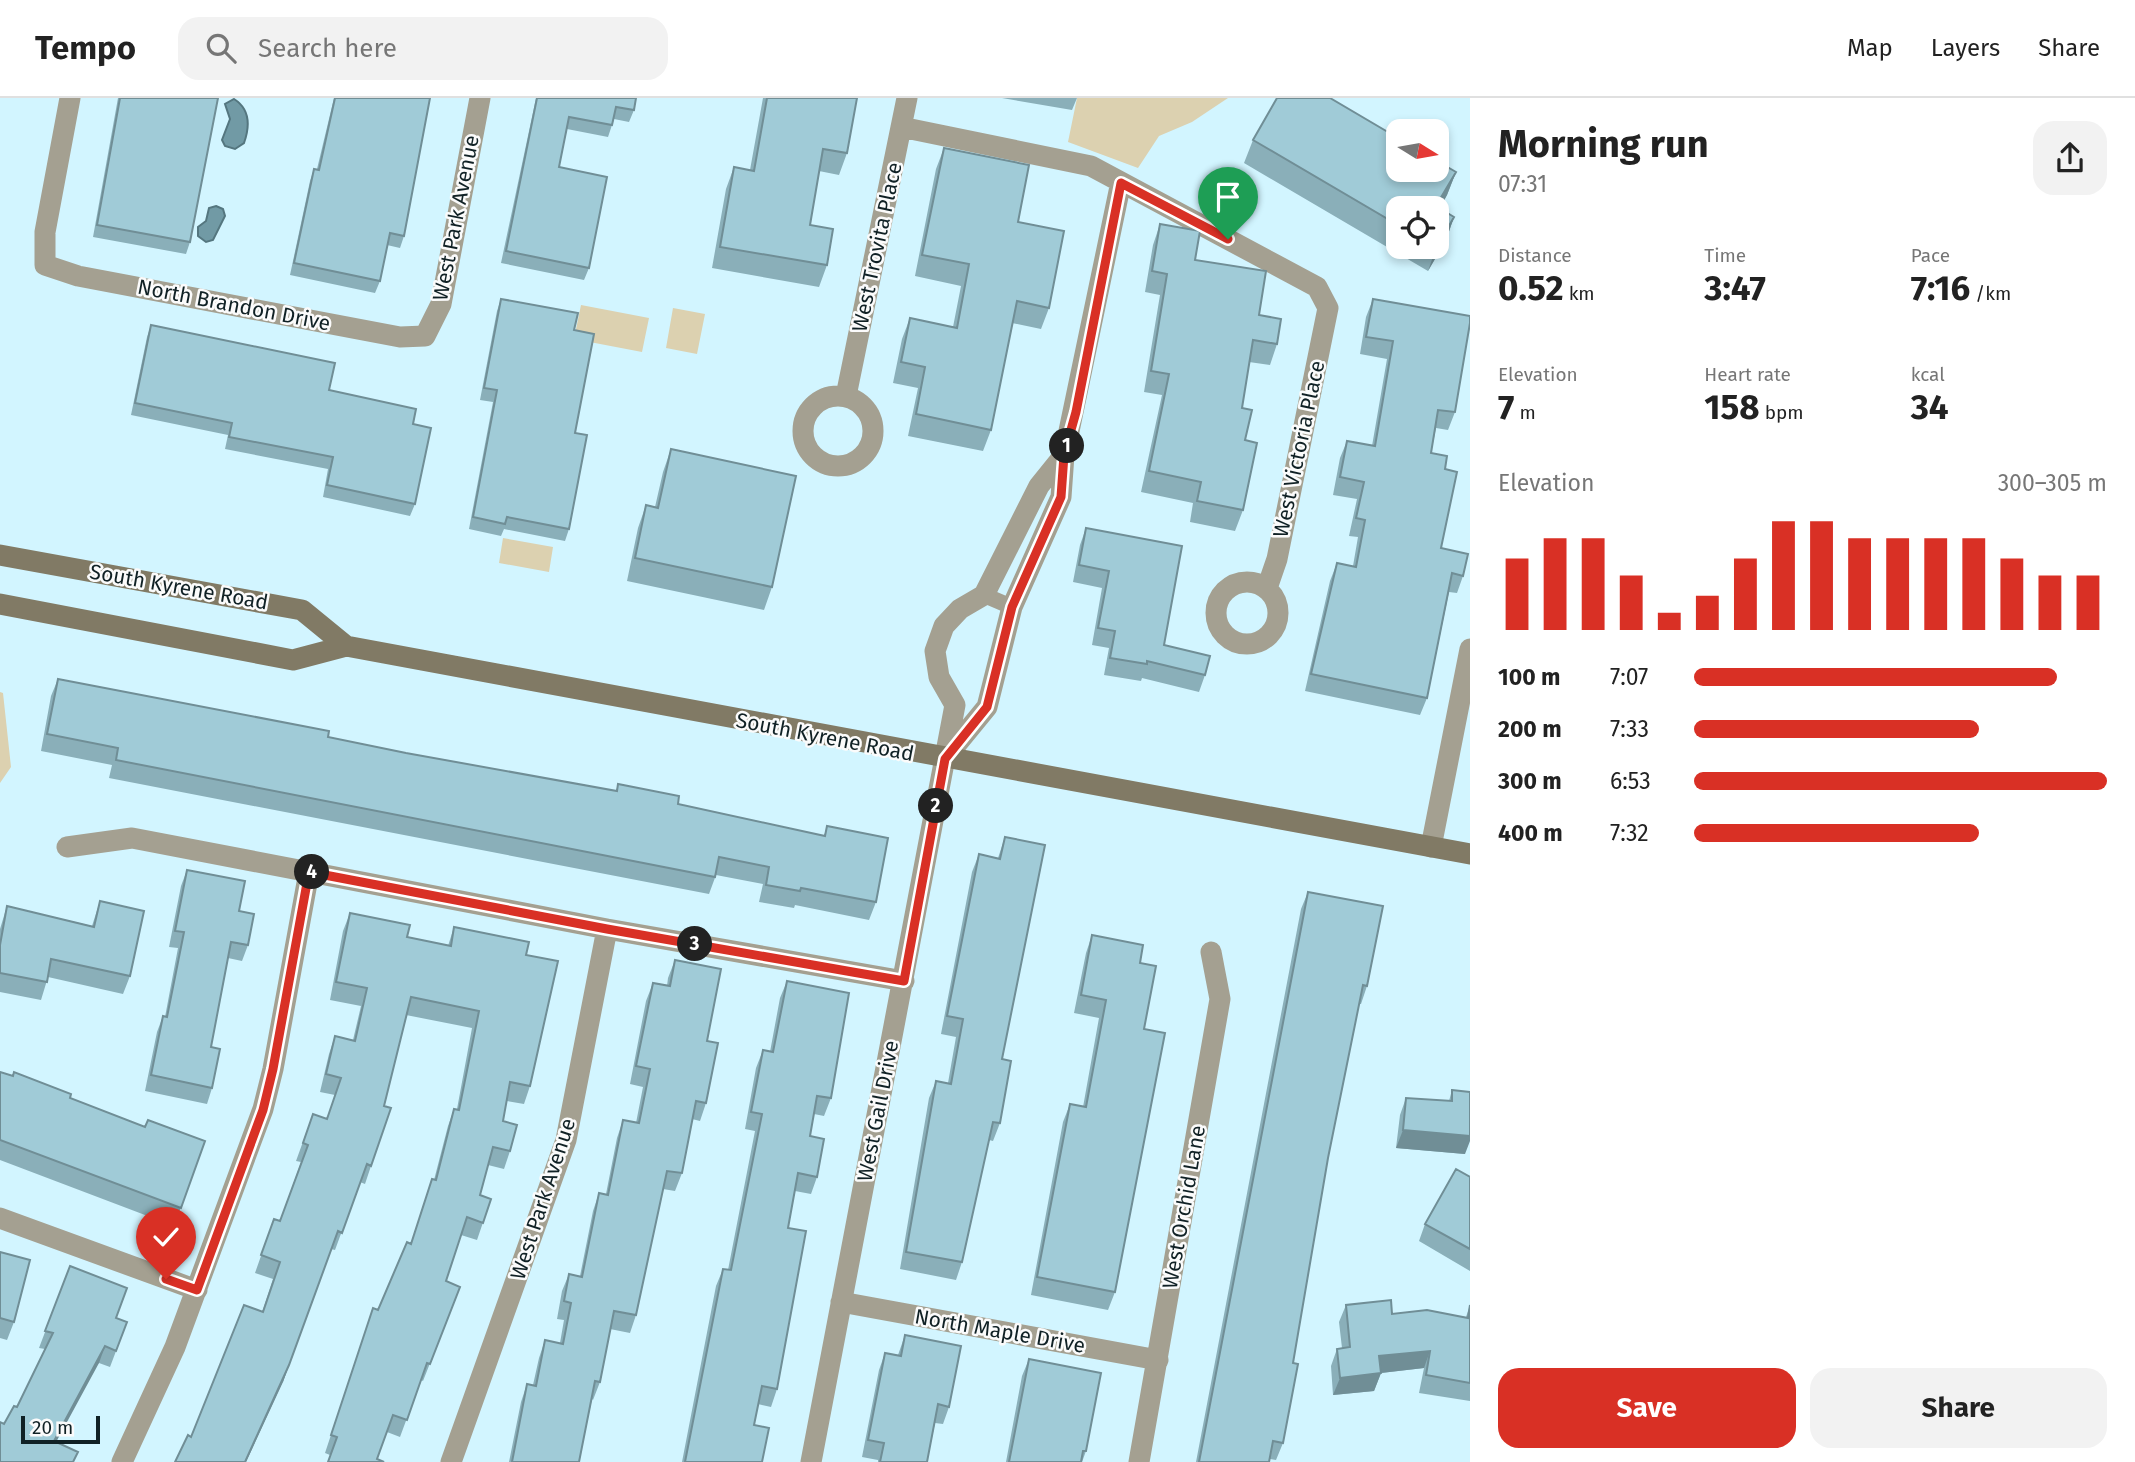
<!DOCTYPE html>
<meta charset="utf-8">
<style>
body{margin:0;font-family:"Fira Sans",sans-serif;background:#f2f2f2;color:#222;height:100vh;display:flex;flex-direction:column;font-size:26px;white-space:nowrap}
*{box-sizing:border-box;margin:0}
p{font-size:23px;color:#767676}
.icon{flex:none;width:38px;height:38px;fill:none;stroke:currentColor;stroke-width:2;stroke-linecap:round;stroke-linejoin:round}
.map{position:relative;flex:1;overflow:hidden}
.panel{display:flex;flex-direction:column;background:#fff;width:665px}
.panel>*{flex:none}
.needle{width:46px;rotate:101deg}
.tools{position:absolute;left:1386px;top:21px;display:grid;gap:14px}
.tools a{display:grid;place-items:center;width:63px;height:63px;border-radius:14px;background:#fff;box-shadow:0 4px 10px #0003;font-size:35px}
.scale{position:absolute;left:21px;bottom:18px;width:79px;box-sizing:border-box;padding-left:7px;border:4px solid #102125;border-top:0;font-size:19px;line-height:24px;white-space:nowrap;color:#102125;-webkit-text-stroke:5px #fbfbfb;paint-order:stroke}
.pin{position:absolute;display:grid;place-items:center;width:60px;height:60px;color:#fff;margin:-72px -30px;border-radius:50% 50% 50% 0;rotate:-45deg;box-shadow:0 0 7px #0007}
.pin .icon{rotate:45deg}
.km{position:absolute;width:35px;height:35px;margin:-18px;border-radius:50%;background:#222;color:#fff;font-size:19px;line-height:35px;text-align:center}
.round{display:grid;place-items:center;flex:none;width:74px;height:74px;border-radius:21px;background:#f2f2f2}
.overview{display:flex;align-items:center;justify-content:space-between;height:119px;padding:0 28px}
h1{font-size:38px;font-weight:700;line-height:52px}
.metrics{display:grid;grid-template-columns:repeat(3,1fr);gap:10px;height:119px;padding:7px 28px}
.metrics div{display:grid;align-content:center}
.metrics b{font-size:35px;font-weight:700}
.metrics small{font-size:19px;font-weight:400}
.metrics p{font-size:19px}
.chart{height:196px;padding:14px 28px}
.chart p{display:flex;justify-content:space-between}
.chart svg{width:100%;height:126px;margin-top:7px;stroke:#d93025;stroke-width:6}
.cta{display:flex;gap:14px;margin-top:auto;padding:14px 28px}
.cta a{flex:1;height:80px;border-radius:21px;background:#d93025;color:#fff;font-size:28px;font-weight:700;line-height:80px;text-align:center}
.cta a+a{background:#f2f2f2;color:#222}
ul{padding:0 28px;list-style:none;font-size:23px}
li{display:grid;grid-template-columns:112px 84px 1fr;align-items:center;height:52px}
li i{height:18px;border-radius:9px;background:#d93025}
header{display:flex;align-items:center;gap:42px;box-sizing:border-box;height:98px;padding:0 35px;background:#fff;border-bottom:2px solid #e0e0e0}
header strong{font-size:33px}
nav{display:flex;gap:38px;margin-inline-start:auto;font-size:24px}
.search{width:490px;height:63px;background:#f2f2f2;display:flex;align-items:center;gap:18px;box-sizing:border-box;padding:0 24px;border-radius:21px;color:#767676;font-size:26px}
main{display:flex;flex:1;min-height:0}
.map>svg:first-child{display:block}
.green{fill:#dcd1b0}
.water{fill:#719aa5;stroke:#54767f;stroke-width:2}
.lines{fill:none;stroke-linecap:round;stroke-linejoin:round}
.lane{stroke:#a4a091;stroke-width:16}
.street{stroke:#a4a091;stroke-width:21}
.secondary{stroke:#817a65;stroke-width:21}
.wall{fill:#8aafb9;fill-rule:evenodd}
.shaded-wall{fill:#708e96}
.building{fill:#a0cbd7;stroke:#708e96;stroke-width:2}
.route-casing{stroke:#fff;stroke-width:14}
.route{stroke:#d93025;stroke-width:9}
.labels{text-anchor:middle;stroke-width:5;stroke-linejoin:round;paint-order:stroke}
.street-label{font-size:21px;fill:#102125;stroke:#fbfbfb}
</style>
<header>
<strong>Tempo</strong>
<div class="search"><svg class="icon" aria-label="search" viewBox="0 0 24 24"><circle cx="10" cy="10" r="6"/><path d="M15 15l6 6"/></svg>Search here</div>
<nav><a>Map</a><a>Layers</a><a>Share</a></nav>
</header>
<main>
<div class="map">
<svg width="1470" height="1364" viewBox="0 0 1470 1364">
<rect width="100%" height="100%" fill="#d2f5ff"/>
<path class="green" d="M 1077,0 L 1228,0 L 1192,24 L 1159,38 L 1138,70 L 1068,44 Z
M 581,207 L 649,220 L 642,254 L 574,241 Z
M 673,210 L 705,216 L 697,256 L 666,250 Z
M 503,440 L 553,449 L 549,474 L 499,465 Z
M 0,594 L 3,595 L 11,669 L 0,685 Z"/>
<path class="water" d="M 234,1 C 250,11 250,28 244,45 L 235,51 L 225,48 L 222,42 L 230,21 L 225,6 Z
M 216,108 L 223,111 L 225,118 L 213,142 L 206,144 L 198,138 L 198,129 L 206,123 L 209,110 Z"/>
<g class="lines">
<path class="lane" d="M 984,497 L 1012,509"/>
<path class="street" d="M 70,0 L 45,134 L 45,167 L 78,178 L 400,239 L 425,238 L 441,206 L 480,0
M 901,29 L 1091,68 L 1317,189 L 1328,210 L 1277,461 L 1267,490
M803 333a35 35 0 1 1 70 0a35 35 0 1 1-70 0Z
M 846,298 L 907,0
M1216 515a31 31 0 1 1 62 0a31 31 0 1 1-62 0Z
M 946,659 L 987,609 L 1012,509 L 1061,399 L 1064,357 L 1121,84
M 67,749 L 132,740 L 607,831 L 904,883
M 1431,749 L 1470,551
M 0,1120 L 197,1192
M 841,1204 L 1158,1262
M 122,1364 L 175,1249 L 263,1011 L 273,971 L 309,774
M 451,1364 L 566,1042 L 607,831
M 811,1364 L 955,607 L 939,579 L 935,553 L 944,528 L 960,511 L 984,497 L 1039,388 L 1064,357
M 1139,1364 L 1220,901 L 1211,854"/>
<path class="secondary" d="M 0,457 L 302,512 L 346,548
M 0,506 L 293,562 L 346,548 L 1470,756"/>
</g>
<path class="wall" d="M 118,0 L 218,0 L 190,144 L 186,156 L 93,139 Z
M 334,0 L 430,0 L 404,138 L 400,150 L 387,147 L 380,183 L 375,195 L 290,177 L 310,83 L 314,71 L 317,71 Z
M 536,0 L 636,0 L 634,12 L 629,24 L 614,21 L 608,39 L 567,31 L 559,69 L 589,170 L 584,182 L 501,165 Z
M 763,0 L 857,0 L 847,55 L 839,77 L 819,73 L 810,127 L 827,167 L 819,189 L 712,170 L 726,91 L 734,69 L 750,72 Z
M 1002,0 L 1077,0 L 1072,12 Z
M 1253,42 L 1456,74 L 1447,97 L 1440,110 L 1454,119 L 1446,142 L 1428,173 L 1244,65 ZM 1398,110 L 1437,149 L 1398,149 Z
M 944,50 L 1018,124 L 1049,210 L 1041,231 L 1012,225 L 991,332 L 983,353 L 908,338 L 918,290 L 893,285 L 902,241 L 910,220 L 953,229 L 961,188 L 915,178 L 936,71 Z
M 1160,126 L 1195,162 L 1259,217 L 1277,246 L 1270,267 L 1249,264 L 1242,310 L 1245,342 L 1243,412 L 1235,433 L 1190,424 L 1193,405 L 1141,394 L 1162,297 L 1144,294 L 1160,197 L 1145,194 L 1153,147 Z
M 501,201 L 574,232 L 575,335 L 569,431 L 565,443 L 504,431 L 501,438 L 469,431 L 493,304 L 480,302 L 497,213 Z
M 1373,201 L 1455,314 L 1448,332 L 1436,330 L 1431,355 L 1445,371 L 1441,450 L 1463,478 L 1457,495 L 1449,494 L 1427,600 L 1420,617 L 1305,593 L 1330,483 L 1337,465 L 1353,468 L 1358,439 L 1349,438 L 1357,401 L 1333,397 L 1340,360 L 1347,343 L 1372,348 L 1387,261 L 1360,256 L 1366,219 Z
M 151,227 L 329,292 L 413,326 L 415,406 L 410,418 L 323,399 L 328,371 L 225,351 L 228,337 L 131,317 L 147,239 Z
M 671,351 L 772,489 L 764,512 L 627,483 L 638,430 L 646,407 L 655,409 L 663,374 Z
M 1086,430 L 1164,547 L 1205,577 L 1199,594 L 1142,580 L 1141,583 L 1104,577 L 1109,550 L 1092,547 L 1102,490 L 1073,484 L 1080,447 Z
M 58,581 L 328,639 L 406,655 L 616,693 L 618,686 L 678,706 L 824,738 L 827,728 L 876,804 L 869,822 L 795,807 L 794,810 L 759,804 L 763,786 L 716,777 L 709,796 L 109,680 L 112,667 L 41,653 L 51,598 Z
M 1005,739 L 1002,961 L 1000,1025 L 993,1043 L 989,1042 L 962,1164 L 956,1182 L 900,1171 L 929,1000 L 936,983 L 948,985 L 956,939 L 941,936 L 972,774 L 979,756 L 998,760 Z
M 187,772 L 239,813 L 248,847 L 242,863 L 228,860 L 211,949 L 212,990 L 207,1006 L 145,993 L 157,934 L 163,918 L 165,919 L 178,850 L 169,849 L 181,788 Z
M 1308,794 L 1367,888 L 1361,906 L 1359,906 L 1328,1060 L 1293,1265 L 1283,1345 L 1276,1362 L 1270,1361 L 1269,1364 L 1196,1364 L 1301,811 Z
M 100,803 L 130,878 L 123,896 L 48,879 L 41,902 L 0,894 L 0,831 L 7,808 L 92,828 Z
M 350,815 L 407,839 L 448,848 L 454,829 L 526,857 L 530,988 L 524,1006 L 507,1003 L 503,1023 L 510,1053 L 504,1071 L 488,1067 L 480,1097 L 491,1101 L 477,1142 L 461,1137 L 446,1183 L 460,1189 L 423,1283 L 421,1282 L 400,1339 L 387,1334 L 330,1357 L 325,1355 L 373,1210 L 378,1212 L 411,1146 L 432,1081 L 434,1082 L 448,1028 L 454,1011 L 457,1011 L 472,930 L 406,917 L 384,1008 L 371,1068 L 365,1086 L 360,1084 L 335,1152 L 331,1151 L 283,1284 L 191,1339 L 262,1214 L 273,1181 L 255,1175 L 274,1121 L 280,1123 L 301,1064 L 296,1063 L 313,1016 L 327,1021 L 335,997 L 320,994 L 329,956 L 335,938 L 353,942 L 361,908 L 330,902 L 343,833 Z
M 1092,837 L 1140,865 L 1144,931 L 1115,1194 L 1108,1212 L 1031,1197 L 1063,1024 L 1070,1006 L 1083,1009 L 1099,920 L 1074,915 L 1086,855 Z
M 675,862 L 707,943 L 706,1005 L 700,1023 L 692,1021 L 682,1075 L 675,1093 L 663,1091 L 636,1217 L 630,1235 L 610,1231 L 600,1284 L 593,1302 L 592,1301 L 579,1364 L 509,1364 L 521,1304 L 527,1286 L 533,1287 L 539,1260 L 545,1242 L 560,1245 L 564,1222 L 557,1221 L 562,1193 L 569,1176 L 580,1178 L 593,1113 L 599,1095 L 606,1096 L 617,1040 L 623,1022 L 636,1025 L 643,989 L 630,986 L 646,903 L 653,885 L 667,888 L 668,880 Z
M 787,883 L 831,1000 L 824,1018 L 814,1016 L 810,1038 L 817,1079 L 811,1096 L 795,1093 L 788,1130 L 777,1291 L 771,1309 L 758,1306 L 754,1327 L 762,1364 L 682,1364 L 716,1188 L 723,1171 L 728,1172 L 755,1033 L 745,1031 L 756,970 L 763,952 L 770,954 L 780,900 Z
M 0,974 L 145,1029 L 205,1043 L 174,1128 L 0,1062 Z
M 1452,992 L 1465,1056 L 1396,1050 L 1400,1017 L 1406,1000 L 1449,1003 Z
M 1470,1079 L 1470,1173 L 1419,1143 L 1425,1126 Z
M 0,1154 L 14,1224 L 7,1242 L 0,1240 Z
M 70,1168 L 116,1220 L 127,1224 L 110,1269 L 99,1265 L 4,1326 L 17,1309 L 45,1251 L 39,1250 Z
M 1346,1207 L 1392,1216 L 1466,1219 L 1470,1207 L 1470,1303 L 1419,1295 L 1424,1270 L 1381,1275 L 1374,1293 L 1333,1297 L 1331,1268 L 1337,1251 L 1342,1250 L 1339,1224 Z
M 905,1237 L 949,1309 L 943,1326 L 935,1325 L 927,1364 L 878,1364 L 878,1362 L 862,1359 L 879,1272 L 885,1255 L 898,1257 Z
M 1029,1261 L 1086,1353 L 1082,1364 L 1006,1364 L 1022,1278 Z"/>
<path class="shaded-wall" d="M 1456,74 L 1447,97 L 1437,115 L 1436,108 Z
M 1454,119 L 1446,142 L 1428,173 L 1436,150 Z
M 1403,1032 L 1470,1038 L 1470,1043 L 1465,1056 L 1396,1050 Z
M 105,1248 L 99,1265 L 48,1359 L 54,1343 Z
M 1430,1253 L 1424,1270 L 1372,1276 L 1379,1258 Z
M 289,1267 L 283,1284 L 246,1364 L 245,1364 Z
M 1381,1275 L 1374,1293 L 1333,1297 L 1340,1280 Z"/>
<path class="building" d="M 120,0 L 218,0 L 190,144 L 97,127 Z
M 335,0 L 430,0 L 404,138 L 390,135 L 380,183 L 294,165 L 314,71 L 319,72 Z
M 537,0 L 636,0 L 634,12 L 616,9 L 612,27 L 569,19 L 559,69 L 607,79 L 589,170 L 506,153 Z
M 767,0 L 857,0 L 847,55 L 823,51 L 810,127 L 833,131 L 827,167 L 720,149 L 734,69 L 754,73 Z
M 1277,0 L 1330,0 L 1398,40 L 1398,72 L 1437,72 L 1437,63 L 1456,74 L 1436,108 L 1454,119 L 1437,149 L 1437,110 L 1398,110 L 1398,127 L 1253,42 Z
M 944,50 L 1029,67 L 1018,124 L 1064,133 L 1049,210 L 1017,203 L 991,332 L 916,316 L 925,269 L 901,264 L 910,220 L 957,230 L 969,166 L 922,157 Z
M 1160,126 L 1200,133 L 1195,162 L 1266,173 L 1259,217 L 1281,221 L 1277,246 L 1253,242 L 1242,310 L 1252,312 L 1245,342 L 1257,345 L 1243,412 L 1197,403 L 1201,384 L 1149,373 L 1169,276 L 1151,273 L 1167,176 L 1152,173 Z
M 501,201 L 578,215 L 574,232 L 594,236 L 575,335 L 587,337 L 569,431 L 507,419 L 505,426 L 473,419 L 497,292 L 484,290 Z
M 1373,201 L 1470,218 L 1470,225 L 1455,314 L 1438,312 L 1431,355 L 1447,358 L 1445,371 L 1457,374 L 1441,450 L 1468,456 L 1463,478 L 1452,475 L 1427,600 L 1311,576 L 1337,465 L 1356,469 L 1365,422 L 1356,420 L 1364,384 L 1340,379 L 1347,343 L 1375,348 L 1393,243 L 1366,239 Z
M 151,227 L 335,265 L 329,292 L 416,311 L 413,326 L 431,330 L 415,406 L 327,387 L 333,359 L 229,339 L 232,325 L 135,305 Z
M 671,351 L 796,378 L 772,489 L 635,460 L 646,407 L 658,410 Z
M 1086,430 L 1182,448 L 1164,547 L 1210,558 L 1205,577 L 1147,563 L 1147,566 L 1110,560 L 1115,533 L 1098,530 L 1109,473 L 1079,467 Z
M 58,581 L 329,633 L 328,639 L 406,655 L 617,693 L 618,686 L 679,698 L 678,706 L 825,738 L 827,728 L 888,740 L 876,804 L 801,790 L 800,793 L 766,787 L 769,769 L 719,759 L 715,779 L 116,662 L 118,650 L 47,636 Z
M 1005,739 L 1045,747 L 1002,961 L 1011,963 L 1000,1025 L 993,1024 L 962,1164 L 906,1154 L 936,983 L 951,986 L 963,921 L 947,918 L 979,756 L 1000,761 Z
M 187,772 L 245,783 L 239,813 L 254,816 L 248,847 L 231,844 L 211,949 L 220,951 L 212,990 L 151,977 L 163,918 L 167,919 L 184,834 L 175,833 Z
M 1308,794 L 1383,808 L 1367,888 L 1363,887 L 1328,1060 L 1293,1265 L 1298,1266 L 1283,1345 L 1273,1343 L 1269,1364 L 1199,1364 Z
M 100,803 L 144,813 L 130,878 L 51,861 L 47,884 L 0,875 L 0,847 L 7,808 L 94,829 Z
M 350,815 L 410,827 L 407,839 L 451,848 L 454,829 L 529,844 L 526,857 L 558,863 L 530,988 L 510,984 L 503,1023 L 517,1027 L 510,1053 L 493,1049 L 480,1097 L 491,1101 L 483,1125 L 467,1119 L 446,1183 L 460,1189 L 430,1266 L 427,1265 L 407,1322 L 393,1317 L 377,1361 L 384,1364 L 328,1364 L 337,1339 L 331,1337 L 373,1210 L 378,1212 L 407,1144 L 411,1146 L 432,1081 L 436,1082 L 454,1011 L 459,1012 L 479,913 L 411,899 L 384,1008 L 391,1010 L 371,1068 L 367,1066 L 342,1135 L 338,1133 L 289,1267 L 245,1364 L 175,1364 L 188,1337 L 191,1339 L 244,1207 L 263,1214 L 280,1164 L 261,1157 L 274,1121 L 280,1123 L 308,1047 L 303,1045 L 313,1016 L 327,1021 L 341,980 L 326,976 L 335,938 L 355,943 L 367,890 L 336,884 Z
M 1092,837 L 1143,847 L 1140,865 L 1156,868 L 1144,931 L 1165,935 L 1115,1194 L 1037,1179 L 1070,1006 L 1086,1009 L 1106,902 L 1081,897 Z
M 675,862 L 721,871 L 707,943 L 718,945 L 706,1005 L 696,1003 L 682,1075 L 667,1073 L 636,1217 L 614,1213 L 600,1284 L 595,1283 L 579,1364 L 512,1364 L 527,1286 L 536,1288 L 545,1242 L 563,1246 L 571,1205 L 564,1203 L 569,1176 L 582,1179 L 599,1095 L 608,1097 L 623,1022 L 639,1025 L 650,971 L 636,968 L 653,885 L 670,888 Z
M 787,883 L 849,895 L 831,1000 L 817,998 L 810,1038 L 824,1041 L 817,1079 L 798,1075 L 788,1130 L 806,1133 L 777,1291 L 762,1288 L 754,1327 L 769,1330 L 762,1364 L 685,1364 L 723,1171 L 731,1172 L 762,1016 L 751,1014 L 763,952 L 773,954 Z
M 0,974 L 13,978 L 14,974 L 71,996 L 70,1000 L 145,1029 L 148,1022 L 205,1043 L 181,1110 L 0,1042 Z
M 1452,992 L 1470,994 L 1470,1038 L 1403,1032 L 1406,1000 L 1452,1003 Z
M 1456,1071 L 1470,1079 L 1470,1151 L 1425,1126 Z
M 0,1154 L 30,1162 L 14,1224 L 0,1220 Z
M 70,1168 L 127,1190 L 116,1220 L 127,1224 L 116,1253 L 105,1248 L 54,1343 L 78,1354 L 73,1364 L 0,1364 L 0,1324 L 4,1326 L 14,1308 L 17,1309 L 53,1235 L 45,1233 Z
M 1391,1202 L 1392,1216 L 1427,1212 L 1468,1220 L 1470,1207 L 1470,1285 L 1426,1277 L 1430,1253 L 1379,1258 L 1381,1275 L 1340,1280 L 1337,1251 L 1350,1249 L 1346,1207 Z
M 905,1237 L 961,1248 L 949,1309 L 938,1306 L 927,1364 L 880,1364 L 884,1345 L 868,1342 L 885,1255 L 901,1258 Z
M 1029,1261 L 1101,1275 L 1086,1353 L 1083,1353 L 1081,1364 L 1009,1364 Z"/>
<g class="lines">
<defs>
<path id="route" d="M 166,1181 L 197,1192 L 263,1012 L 273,971 L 309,774 L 607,831 L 904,883 L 945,661 L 987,609 L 1012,509 L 1061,399 L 1064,357 L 1076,314 L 1121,85 L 1228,141"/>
</defs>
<use href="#route" class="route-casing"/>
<use href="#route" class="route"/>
</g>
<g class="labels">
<g class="street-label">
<text transform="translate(456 120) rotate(-79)" y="7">West Park Avenue</text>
<text transform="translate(877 149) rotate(-78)" y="7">West Trovita Place</text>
<text transform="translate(234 207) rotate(11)" y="7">North Brandon Drive</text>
<text transform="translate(1299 351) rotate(-78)" y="7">West Victoria Place</text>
<text transform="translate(179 489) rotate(10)" y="7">South Kyrene Road</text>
<text transform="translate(825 639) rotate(11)" y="7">South Kyrene Road</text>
<text transform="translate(878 1013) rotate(-79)" y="7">West Gail Drive</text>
<text transform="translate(543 1101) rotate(-72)" y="7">West Park Avenue</text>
<text transform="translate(1184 1109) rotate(-80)" y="7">West Orchid Lane</text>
<text transform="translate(1000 1233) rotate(10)" y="7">North Maple Drive</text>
</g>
</g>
</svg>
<div class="tools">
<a><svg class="needle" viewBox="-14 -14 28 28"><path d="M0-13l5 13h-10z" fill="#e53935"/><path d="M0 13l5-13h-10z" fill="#767676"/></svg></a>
<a><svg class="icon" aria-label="locate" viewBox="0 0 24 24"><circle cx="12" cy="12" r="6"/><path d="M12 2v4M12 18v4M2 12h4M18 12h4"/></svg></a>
</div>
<div class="scale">20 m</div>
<div class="pin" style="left:1228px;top:141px;background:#1e9e55"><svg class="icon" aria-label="arrive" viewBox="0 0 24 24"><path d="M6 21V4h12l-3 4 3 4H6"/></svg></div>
<div class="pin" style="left:166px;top:1181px;background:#d93025"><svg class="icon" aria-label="check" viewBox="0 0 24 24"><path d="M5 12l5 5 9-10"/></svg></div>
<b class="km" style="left:1067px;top:348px">1</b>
<b class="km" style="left:936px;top:708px">2</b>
<b class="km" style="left:695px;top:846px">3</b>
<b class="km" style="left:312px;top:774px">4</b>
</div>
<section class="panel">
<div class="overview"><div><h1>Morning run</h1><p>07:31</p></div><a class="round"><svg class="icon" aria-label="share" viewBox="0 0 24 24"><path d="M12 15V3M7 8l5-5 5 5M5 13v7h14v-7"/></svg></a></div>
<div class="metrics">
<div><p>Distance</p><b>0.52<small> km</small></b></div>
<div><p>Time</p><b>3:47</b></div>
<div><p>Pace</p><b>7:16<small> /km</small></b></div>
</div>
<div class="metrics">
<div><p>Elevation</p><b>7<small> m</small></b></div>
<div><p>Heart rate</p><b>158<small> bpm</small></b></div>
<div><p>kcal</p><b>34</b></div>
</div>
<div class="chart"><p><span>Elevation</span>300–305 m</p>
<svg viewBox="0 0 160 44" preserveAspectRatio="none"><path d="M5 44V19M15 44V12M25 44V12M35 44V25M45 44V38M55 44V32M65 44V19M75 44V6M85 44V6M95 44V12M105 44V12M115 44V12M125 44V12M135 44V19M145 44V25M155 44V25"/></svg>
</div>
<ul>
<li><b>100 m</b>7:07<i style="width:88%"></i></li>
<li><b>200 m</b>7:33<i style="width:69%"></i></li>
<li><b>300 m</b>6:53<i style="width:100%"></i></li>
<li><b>400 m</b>7:32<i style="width:69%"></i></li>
</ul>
<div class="cta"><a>Save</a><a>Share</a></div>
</section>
</main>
